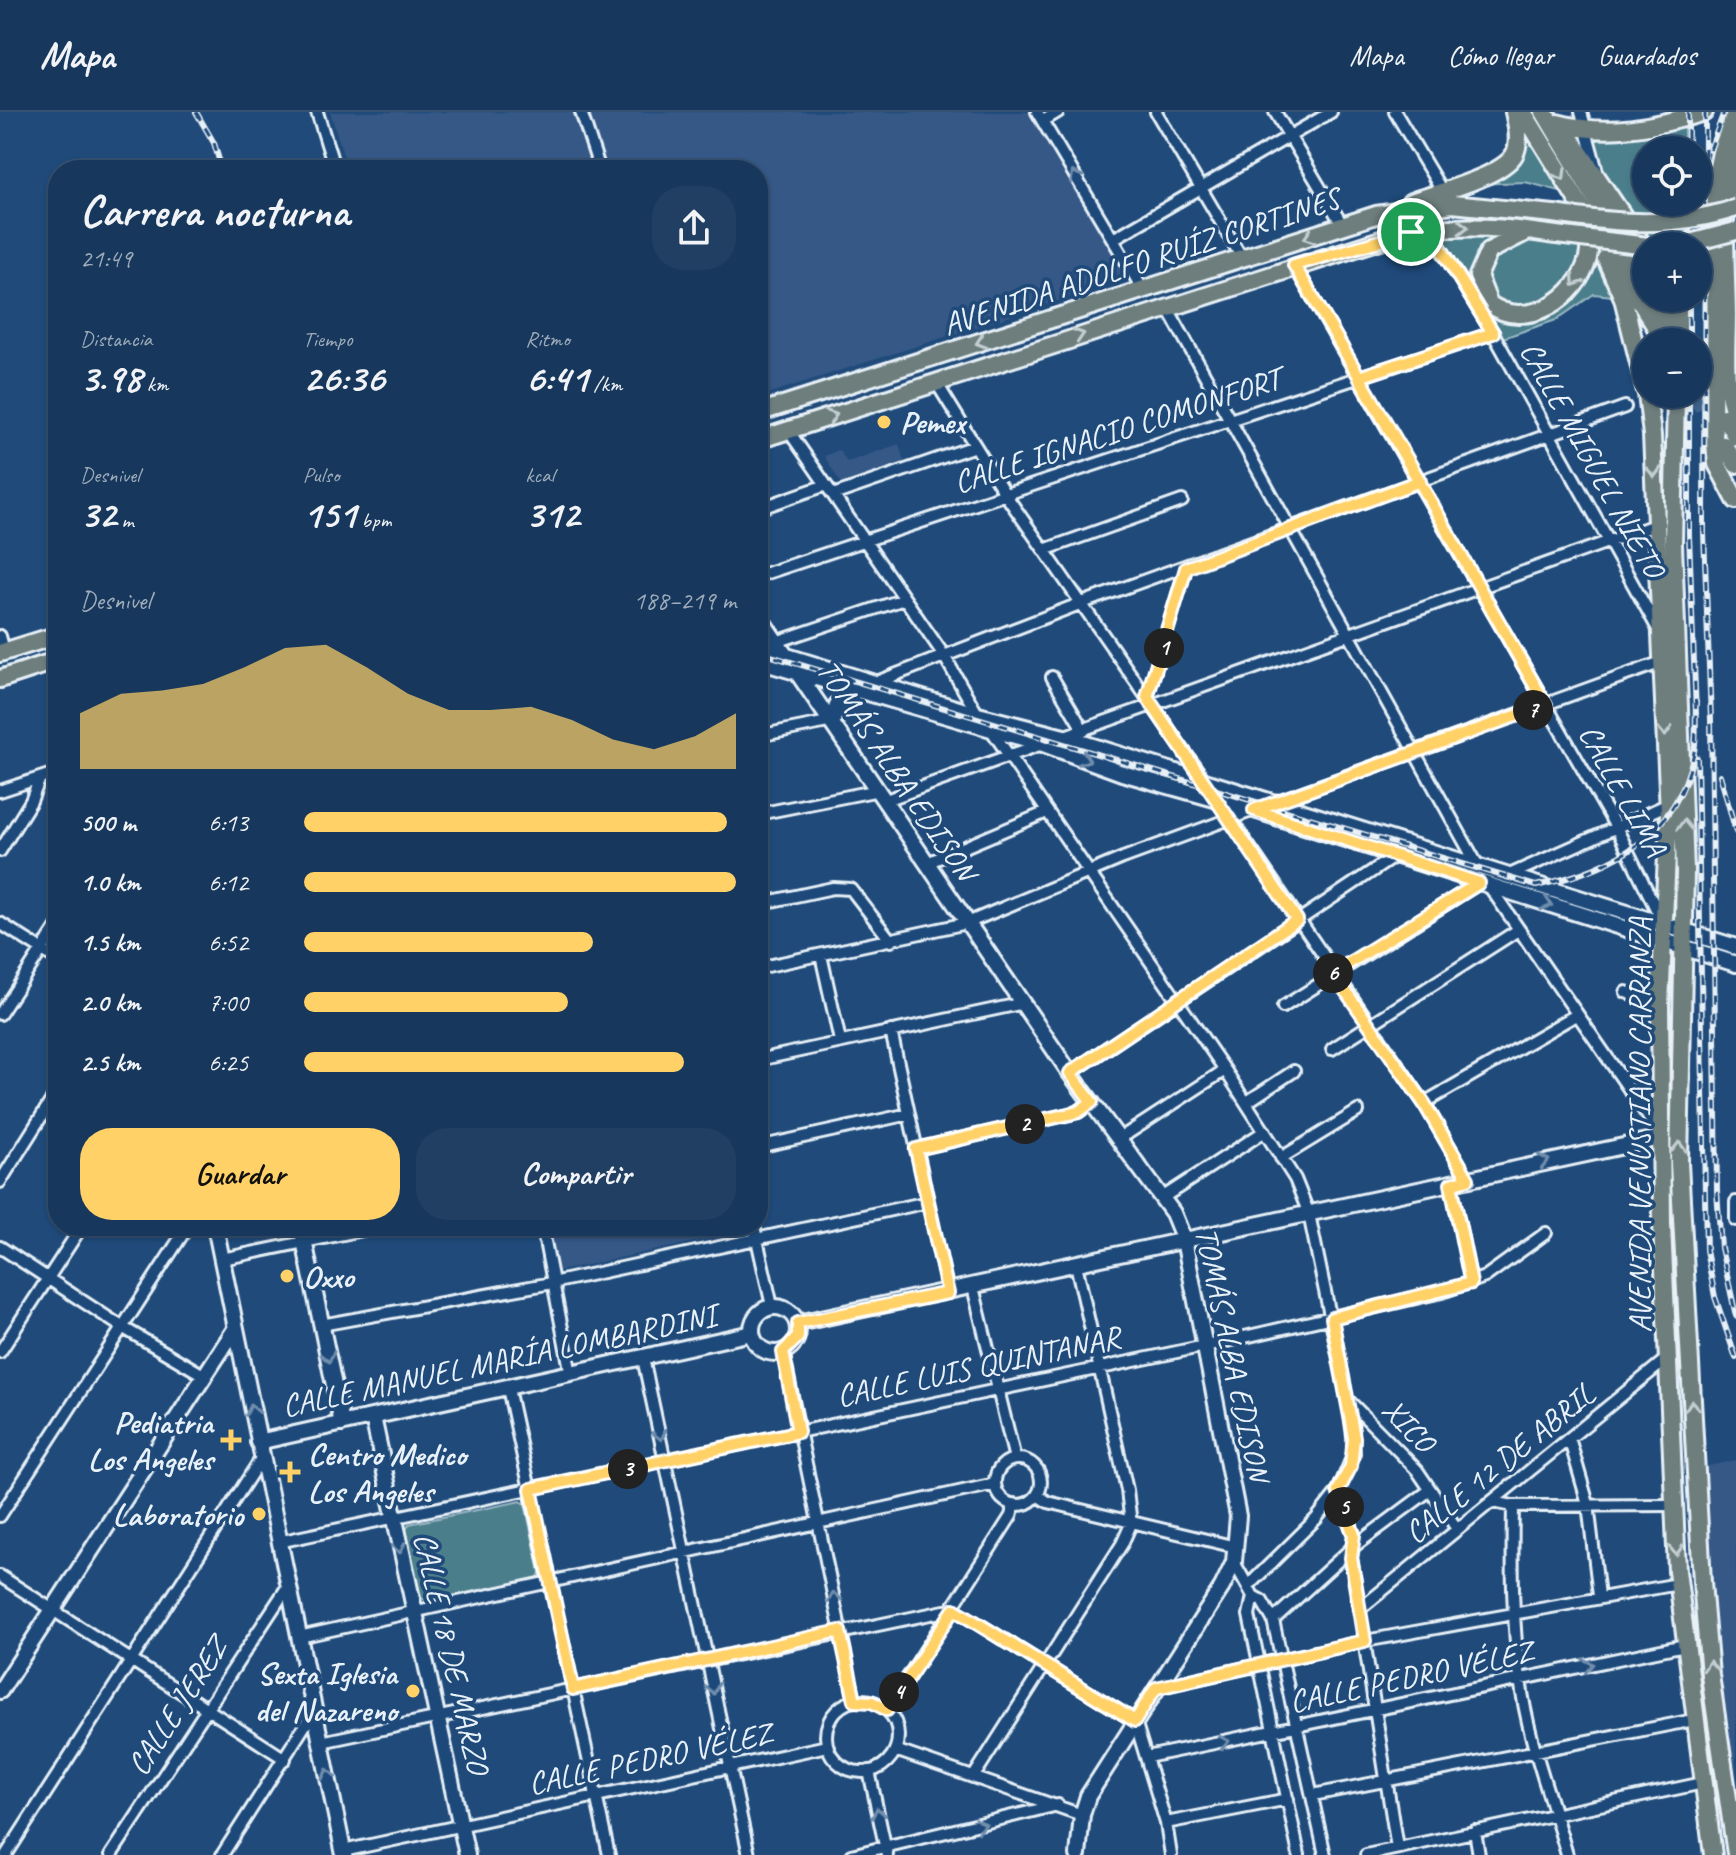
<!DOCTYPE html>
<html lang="es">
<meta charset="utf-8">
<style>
body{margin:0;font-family:Caveat,sans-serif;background:#203f62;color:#f1f3f6;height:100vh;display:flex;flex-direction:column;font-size:30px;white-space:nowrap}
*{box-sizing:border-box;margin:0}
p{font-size:26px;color:#9eacbb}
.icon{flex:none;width:44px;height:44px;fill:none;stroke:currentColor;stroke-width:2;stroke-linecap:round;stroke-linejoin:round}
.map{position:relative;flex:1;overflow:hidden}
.side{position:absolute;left:48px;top:48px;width:720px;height:1076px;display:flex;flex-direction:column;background:#17385c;border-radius:32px;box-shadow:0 2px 6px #0004,0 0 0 2px #365272}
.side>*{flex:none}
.buttons{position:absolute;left:1632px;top:24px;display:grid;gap:16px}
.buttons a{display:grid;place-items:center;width:80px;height:80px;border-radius:50%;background:#17385c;box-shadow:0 2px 6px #0004,0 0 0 2px #365272;font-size:40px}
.pin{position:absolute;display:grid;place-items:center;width:68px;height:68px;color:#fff;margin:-34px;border:4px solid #fff;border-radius:50%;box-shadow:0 2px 8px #0007}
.km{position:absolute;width:40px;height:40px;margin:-20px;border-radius:50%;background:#222;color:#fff;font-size:22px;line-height:40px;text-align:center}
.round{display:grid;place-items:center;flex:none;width:84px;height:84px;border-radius:32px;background:#203f62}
.head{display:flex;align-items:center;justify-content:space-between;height:136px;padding:0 32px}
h1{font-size:44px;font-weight:700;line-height:60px}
.metrics{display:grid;grid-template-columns:repeat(3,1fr);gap:12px;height:136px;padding:8px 32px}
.metrics div{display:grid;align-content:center}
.metrics b{font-size:40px;font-weight:700}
.metrics small{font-size:22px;font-weight:400}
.metrics p{font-size:22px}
.chart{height:224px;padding:16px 32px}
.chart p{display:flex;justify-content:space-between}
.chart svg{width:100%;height:144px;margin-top:8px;fill:#ffd166;opacity:.7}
.button{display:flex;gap:16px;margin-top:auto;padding:16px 32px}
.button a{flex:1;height:92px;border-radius:32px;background:#ffd166;color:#111;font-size:32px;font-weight:700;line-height:92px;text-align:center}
.button a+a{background:#203f62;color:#f1f3f6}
ul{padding:0 32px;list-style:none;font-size:26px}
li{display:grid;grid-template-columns:128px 96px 1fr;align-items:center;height:60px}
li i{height:20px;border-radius:10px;background:#ffd166}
header{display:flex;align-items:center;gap:48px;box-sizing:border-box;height:112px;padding:0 40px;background:#17385c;border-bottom:2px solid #365272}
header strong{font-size:38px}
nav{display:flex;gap:44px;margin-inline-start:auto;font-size:28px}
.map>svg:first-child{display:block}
.built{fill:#345887}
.green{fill:#4b7e8b;stroke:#9ab8c2;stroke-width:2}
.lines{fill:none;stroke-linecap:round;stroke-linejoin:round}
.primary-tunnel{stroke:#3d638d;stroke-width:16;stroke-dasharray:16 8;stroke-linecap:butt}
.street-casing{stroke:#e8f1f8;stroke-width:16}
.secondary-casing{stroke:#e8f1f8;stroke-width:20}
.primary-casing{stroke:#e8f1f8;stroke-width:22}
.street{stroke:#1f4a7a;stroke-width:10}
.secondary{stroke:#1f4a7a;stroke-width:14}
.primary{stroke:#6d7e7c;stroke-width:16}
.rail-casing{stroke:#e8f1f8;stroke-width:6}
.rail{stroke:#1f4a7a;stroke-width:3;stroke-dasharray:9;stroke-linecap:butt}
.primary-bridge-casing{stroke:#e8f1f8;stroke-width:22;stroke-linecap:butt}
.primary-bridge{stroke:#6d7e7c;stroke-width:16}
.oneway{stroke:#c3ced3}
.oneway2{stroke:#6f8dac}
.route-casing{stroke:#fff;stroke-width:16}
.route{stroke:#ffd166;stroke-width:10}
.poi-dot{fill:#ffd166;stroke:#1f4a7a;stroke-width:3}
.labels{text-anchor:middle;stroke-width:7;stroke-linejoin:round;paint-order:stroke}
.street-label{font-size:32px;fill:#e8f1f8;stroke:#1f4a7a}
.poi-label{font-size:32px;font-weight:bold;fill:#e8f1f8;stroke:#1f4a7a;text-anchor:start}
</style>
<header>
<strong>Mapa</strong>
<nav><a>Mapa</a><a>Cómo llegar</a><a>Guardados</a></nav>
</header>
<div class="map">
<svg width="1736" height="1743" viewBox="0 0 1736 1743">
<rect width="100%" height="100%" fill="#1f4a7a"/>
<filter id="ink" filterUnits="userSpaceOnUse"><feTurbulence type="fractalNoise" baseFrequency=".0125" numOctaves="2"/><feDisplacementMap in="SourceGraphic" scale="16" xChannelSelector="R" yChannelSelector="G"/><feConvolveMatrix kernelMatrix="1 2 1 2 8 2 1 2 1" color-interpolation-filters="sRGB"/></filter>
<g filter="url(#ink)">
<path class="built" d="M 330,0 L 1035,0 L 1132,165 L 758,285 L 758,58 L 348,58 Z
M 899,332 L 906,355 L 844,376 L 824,344 L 839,338 L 847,350 Z
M 550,1114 L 745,1114 L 746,1119 L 559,1159 Z
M 1736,1348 L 1736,1678 L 1722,1597 L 1703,1355 Z"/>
<path class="green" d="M 1684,12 L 1684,38 L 1646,38 L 1646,90 L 1685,90 L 1685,134 L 1651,134 L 1607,68 L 1593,29 Z
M 1524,20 L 1560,79 L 1525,70 L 1476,72 C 1503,61 1530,55 1524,20 Z
M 1500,121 L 1476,141 L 1473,177 L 1441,123 Z
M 1528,129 L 1581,134 C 1577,147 1575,160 1566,170 C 1535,203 1475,206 1488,146 L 1503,136 Z
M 1595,144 L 1613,184 L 1594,182 L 1556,208 L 1503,226 L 1478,185 L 1486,197 L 1551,198 Z
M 521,1389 L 525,1392 L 540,1460 L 538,1466 L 427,1489 L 420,1485 L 406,1418 L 409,1412 Z"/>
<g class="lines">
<path class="primary-tunnel" d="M 1698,260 L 1715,290
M 1694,282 L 1716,318"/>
<defs>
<path id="street" d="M 317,0 L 335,58
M 581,0 L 600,58
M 1037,0 L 1143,178
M 1156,0 L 1242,146
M 1275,0 L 1343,114
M 1395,0 L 1442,79
M 1581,0 L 1597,59
M 1043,9 L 1058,0
M 1429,117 L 1493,221 L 1658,517
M 1113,127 L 1331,0
M 1294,153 L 1617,717 L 1661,807
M 1167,195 L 1479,756
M 936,270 L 1005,382 L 1205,669
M 788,318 L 943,542 L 978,603
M 833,383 L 975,334
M 758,397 L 826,373
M 1044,438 L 1182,389
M 758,464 L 1493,221
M 0,524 L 4,539
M 776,530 L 904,487
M 1052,565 L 1084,619
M 874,571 L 1082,491 L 1625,295
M 1147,585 L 1186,456
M 992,619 L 1225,958 L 1295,1067 L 1309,1102 L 1352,1310 L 1354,1341 L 1338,1379 L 1316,1407 L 1249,1473
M 758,624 L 833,609
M 1065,624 L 1655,413
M 0,679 L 58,660
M 1216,686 L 1424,991 L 1468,1067
M 886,688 L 1042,632
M 1272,691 L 1662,550
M 758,702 L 879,678
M 0,739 L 31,689 L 40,666
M 927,751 L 1047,700
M 1507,764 L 1671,691
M 1489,774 L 1660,1022
M 758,792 L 833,776 L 851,777 L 891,829
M 0,811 L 58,848
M 821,843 L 840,929
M 758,856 L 967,811 L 1123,746 L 1254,698
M 1626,880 L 1660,893
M 1283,895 L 1479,771
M 0,902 L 58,813
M 891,919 L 948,1181
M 1332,937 L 1518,818
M 758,948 L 1024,891
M 1070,961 L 1395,744
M 1247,990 L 1294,959
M 1424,991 L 1576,903
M 1119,1027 L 1225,958
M 758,1035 L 909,1002
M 916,1037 L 1078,1000 L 1092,990
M 1281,1046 L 1358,999
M 0,1070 L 58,978
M 1451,1072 L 1471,1171
M 1162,1086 L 1265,1019
M 1736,1090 L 1736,1108
M 542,1114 L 571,1262
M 754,1114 L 772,1194
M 0,1135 L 122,1215 L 205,1264
M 222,1147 L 382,1114
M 973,1175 L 1015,1347
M 321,1213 L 552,1171 L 928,1090
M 0,1240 L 82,1114
M 783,1240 L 855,1589
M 643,1246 L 749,1743
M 508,1276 L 609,1743
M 1348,1288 L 1417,1358 L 1457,1417
M 1570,1329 L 1588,1392 L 1599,1484
M995 1370a23 23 0 1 1 46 0a23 23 0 1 1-46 0Z
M 1338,1379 L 1354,1423 L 1351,1446 L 1397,1736
M 1037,1383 L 1048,1390 L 1236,1435
M 1493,1390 L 1513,1394 L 1674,1393
M 1513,1394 C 1512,1452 1512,1509 1520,1566 C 1527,1626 1551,1685 1567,1743
M 0,1404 L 188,1114
M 278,1430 L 1205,1234 L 1442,1180 L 1485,1165 L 1546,1121
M 1234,1450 L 1253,1484 L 1262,1489 L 1273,1508 L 1325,1743
M 0,1464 L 285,1647
M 1253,1484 L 1249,1503 L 1299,1743
M 1361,1496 L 1669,1245
M 1273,1508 L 1353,1435 L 1430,1378
M 299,1525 L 995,1372
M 1156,1576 L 1365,1529 L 1678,1472
M826 1624a36 36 0 1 1 72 0a36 36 0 1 1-72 0Z
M 887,1598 L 1011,1404 L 1014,1392
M 321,1630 L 954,1497 L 1135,1609 L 1166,1711 L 1171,1743
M 895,1638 L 1082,1703
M 1147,1645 L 1685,1533
M 869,1659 L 887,1743
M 974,1664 L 1122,1432 L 1131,1412 L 1127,1378 L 1076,1152
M 1313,1683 L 1694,1608
M 1166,1711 L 1288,1687
M 1475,1719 L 1479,1743
M 343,1739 L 827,1634
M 6,1743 L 262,1345
M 111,1743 L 288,1474
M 222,1743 L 314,1599
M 851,1743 L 1058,1693
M 1366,1743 L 1703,1671"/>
<path id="secondary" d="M 758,503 L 1070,961 L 1173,1101 L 1184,1128 L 1238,1404 L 1234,1450 L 1222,1475 L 1088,1684 L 1082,1703 L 1078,1743
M 758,535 L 978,603 L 1064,625 L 1736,835
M 758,549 L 1043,632 L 1122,661 L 1254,698 L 1736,852
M 833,609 L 837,593 L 849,575
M 215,1114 L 344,1743
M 301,1114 L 342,1312
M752 1218a23 23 0 1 1 46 0a23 23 0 1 1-46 0Z
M 798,1211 L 1661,1026
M 373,1305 L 467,1743
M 258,1330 L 752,1221
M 0,1579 L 235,1217"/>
<path id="primary" d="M 1523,0 L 1665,230
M 1544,0 L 1646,172
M 1736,0 L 1723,31 L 1715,69 L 1713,312 L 1717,352 L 1736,388
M 1557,11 C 1607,25 1655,15 1704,0
M 1564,17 L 1646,138
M 1736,29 C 1720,84 1726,145 1727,202 C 1727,238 1722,271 1736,306
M 1411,90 C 1436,81 1501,65 1514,43 C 1521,31 1517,13 1514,0
M 1524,121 L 1489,139 L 1478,164 L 1489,192 C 1526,219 1578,187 1588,146 C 1592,129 1584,111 1580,96
M 1606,147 L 1623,186 L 1646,279
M 1654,186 L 1671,213
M 1673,186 L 1679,203 L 1679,230
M 1647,282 L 1652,323 L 1669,700 L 1660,893 L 1662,1112 L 1677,1459 L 1713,1743
M 1676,282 L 1673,431 L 1685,760 L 1679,1051 L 1702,1470 L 1710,1563 L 1736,1742
M 758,301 L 1376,103 L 1452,92 L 1554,102
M 1724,305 L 1736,325
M 758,328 L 1396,123 C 1447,112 1497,114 1548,122
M 1724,333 L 1736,352
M 0,541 L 58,523
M 0,567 L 58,548"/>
</defs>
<use href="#street" class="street-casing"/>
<use href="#secondary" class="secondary-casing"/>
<use href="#primary" class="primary-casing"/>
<use href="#street" class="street"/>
<use href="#secondary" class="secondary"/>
<use href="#primary" class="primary"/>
<defs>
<path id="rail" d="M 196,0 L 214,31 L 222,58
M 1688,0 L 1688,38
M 1705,0 L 1704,421 L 1711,608 L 1717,1078 L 1721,1136 L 1736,1204
M 1710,38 L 1724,0
M 1689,90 L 1689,134
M 1689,186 L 1689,230
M 1689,282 L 1689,423 L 1696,602
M 758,540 L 1536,774 C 1613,757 1677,725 1694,640 C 1697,624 1695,606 1696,590
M 1697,646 L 1706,1138 L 1715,1185 L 1736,1246
M 1720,663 L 1736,720"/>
</defs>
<use href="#rail" class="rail-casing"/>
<use href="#rail" class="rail"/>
<defs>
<path id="primary-bridge" d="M 1554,102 C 1617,111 1674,117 1736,96
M 1548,122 L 1648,134
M 1661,134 L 1690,131 L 1736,119"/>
</defs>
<use href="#primary-bridge" class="primary-bridge-casing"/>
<use href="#primary-bridge" class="primary-bridge"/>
</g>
<defs><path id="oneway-chevron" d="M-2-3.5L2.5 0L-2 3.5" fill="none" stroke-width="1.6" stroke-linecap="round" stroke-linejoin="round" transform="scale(2)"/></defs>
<g class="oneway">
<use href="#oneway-chevron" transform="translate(1561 63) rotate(59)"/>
<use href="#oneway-chevron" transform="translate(1463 115) rotate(-1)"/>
<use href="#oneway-chevron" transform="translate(1309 125) rotate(162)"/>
<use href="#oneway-chevron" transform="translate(1576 169) rotate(124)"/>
<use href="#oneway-chevron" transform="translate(1079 223) rotate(-18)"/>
<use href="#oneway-chevron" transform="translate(981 230) rotate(162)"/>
<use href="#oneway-chevron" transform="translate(832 304) rotate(-18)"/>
<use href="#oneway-chevron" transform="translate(1654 360) rotate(88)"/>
<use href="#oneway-chevron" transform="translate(1665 619) rotate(87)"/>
<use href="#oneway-chevron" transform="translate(1684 713) rotate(-91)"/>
<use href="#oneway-chevron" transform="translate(1679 1035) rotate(-89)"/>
<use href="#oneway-chevron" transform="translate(1692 1294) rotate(-93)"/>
<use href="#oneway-chevron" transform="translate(1676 1438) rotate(88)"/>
<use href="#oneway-chevron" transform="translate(1710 1554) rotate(-95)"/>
</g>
<g class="oneway2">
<use href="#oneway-chevron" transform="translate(1075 64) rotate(-120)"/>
<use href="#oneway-chevron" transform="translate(1085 647) rotate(20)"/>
<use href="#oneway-chevron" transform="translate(1547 792) rotate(18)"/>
<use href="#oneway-chevron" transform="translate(1544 1049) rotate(-12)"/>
<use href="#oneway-chevron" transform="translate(328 1245) rotate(78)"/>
<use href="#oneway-chevron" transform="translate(252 1298) rotate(-102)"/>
<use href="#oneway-chevron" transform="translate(660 1323) rotate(77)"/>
<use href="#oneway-chevron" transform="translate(399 1436) rotate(78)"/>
<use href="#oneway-chevron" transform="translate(834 1485) rotate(-101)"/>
<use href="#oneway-chevron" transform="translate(1588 1553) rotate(-12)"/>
<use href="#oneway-chevron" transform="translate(713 1577) rotate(77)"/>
<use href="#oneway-chevron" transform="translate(1224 1630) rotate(-11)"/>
<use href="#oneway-chevron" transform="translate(328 1662) rotate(-101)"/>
<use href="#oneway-chevron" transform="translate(878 1701) rotate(-102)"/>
<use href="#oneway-chevron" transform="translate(981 1713) rotate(-13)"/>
</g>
</g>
<g class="lines" filter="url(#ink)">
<defs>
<path id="route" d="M 1411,120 L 1294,153 L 1420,369 L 1186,456 L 1147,585 L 1297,808 L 1070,961 L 1092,990 L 1078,1000 L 916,1037 L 948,1181 L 798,1211 L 798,1225 L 783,1240 L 798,1320 L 531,1377 L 573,1577 L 840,1519 L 855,1589 L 872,1590 L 887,1598 L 954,1497 L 1135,1609 L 1156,1576 L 1365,1529 L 1351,1446 L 1354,1423 L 1338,1379 L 1351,1354 L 1354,1326 L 1332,1206 L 1471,1171 L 1451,1072 L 1468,1067 L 1424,991 L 1333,861 L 1479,771 L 1254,698 L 1546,593 C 1484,483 1422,374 1359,265 L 1493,221 L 1429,117 L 1411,120"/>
</defs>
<use href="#route" class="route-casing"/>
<use href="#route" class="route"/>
</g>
<g class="poi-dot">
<circle cx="884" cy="310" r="8"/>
<circle cx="287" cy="1164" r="8"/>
<path d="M227 1316h8v8h8v8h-8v8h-8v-8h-8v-8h8z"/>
<path d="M286 1348h8v8h8v8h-8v8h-8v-8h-8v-8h8z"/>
<circle cx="259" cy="1402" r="8"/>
<circle cx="413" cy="1579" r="8"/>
</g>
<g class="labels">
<g class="street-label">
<text transform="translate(1141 149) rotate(-18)" y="11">AVENIDA ADOLFO RUÍZ CORTINES</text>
<text transform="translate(1117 318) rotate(-18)" y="11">CALLE IGNACIO COMONFORT</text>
<text transform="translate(1593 347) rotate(61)" y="11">CALLE MIGUEL NIETO</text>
<text transform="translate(897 658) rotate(56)" y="11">TOMÁS ALBA EDISON</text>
<text transform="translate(1623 678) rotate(61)" y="11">CALLE LIMA</text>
<text transform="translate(1639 1013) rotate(-90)" y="11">AVENIDA VENUSTIANO CARRANZA</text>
<text transform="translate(1233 1242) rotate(78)" y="11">TOMÁS ALBA EDISON</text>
<text transform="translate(499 1248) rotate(-12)" y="11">CALLE MANUEL MARÍA LOMBARDINI</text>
<text transform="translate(978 1254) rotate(-12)" y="11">CALLE LUIS QUINTANAR</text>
<text transform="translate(1409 1313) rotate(47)" y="11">XICO</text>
<text transform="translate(1499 1351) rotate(-39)" y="11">CALLE 12 DE ABRIL</text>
<text transform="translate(452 1541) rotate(77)" y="11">CALLE 18 DE MARZO</text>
<text transform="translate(1411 1564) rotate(-12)" y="11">CALLE PEDRO VÉLEZ</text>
<text transform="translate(177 1594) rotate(-57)" y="11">CALLE JEREZ</text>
<text transform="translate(650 1646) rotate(-12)" y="11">CALLE PEDRO VÉLEZ</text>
</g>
<g class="poi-label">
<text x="900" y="321">Pemex</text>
<text x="303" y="1175">Oxxo</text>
<text x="213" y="1321" text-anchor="end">Pediatria<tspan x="213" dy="37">Los Angeles</tspan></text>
<text x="308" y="1353">Centro Medico<tspan x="308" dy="37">Los Angeles</tspan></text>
<text x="243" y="1413" text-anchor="end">Laboratorio</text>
<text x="397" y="1572" text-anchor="end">Sexta Iglesia<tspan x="397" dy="37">del Nazareno</tspan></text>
</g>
</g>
</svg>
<div class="buttons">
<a><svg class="icon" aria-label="locate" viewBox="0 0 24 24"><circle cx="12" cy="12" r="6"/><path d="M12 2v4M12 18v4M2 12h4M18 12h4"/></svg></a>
<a>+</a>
<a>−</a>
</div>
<div class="pin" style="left:1411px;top:120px;background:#1e9e55"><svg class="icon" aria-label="arrive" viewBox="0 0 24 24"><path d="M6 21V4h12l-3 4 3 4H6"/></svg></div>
<b class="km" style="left:1164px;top:536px">1</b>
<b class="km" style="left:1025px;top:1012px">2</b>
<b class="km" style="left:628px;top:1357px">3</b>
<b class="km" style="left:899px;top:1580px">4</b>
<b class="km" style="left:1344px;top:1395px">5</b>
<b class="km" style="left:1333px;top:861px">6</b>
<b class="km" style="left:1533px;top:598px">7</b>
<section class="side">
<div class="head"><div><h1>Carrera nocturna</h1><p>21:49</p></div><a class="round"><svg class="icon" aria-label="share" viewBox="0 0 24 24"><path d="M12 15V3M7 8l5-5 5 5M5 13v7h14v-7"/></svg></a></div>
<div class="metrics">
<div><p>Distancia</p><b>3.98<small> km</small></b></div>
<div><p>Tiempo</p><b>26:36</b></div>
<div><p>Ritmo</p><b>6:41<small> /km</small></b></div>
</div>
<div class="metrics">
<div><p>Desnivel</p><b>32<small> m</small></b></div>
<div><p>Pulso</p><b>151<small> bpm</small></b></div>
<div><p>kcal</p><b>312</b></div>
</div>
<div class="chart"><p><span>Desnivel</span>188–219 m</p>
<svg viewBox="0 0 160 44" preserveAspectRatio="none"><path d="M0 44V27L10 21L20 20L30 18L40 13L50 7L60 6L70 13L80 21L90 26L100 26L110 25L120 29L130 35L140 38L150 34L160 27V44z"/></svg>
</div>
<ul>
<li><b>500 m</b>6:13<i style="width:98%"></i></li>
<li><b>1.0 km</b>6:12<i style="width:100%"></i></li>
<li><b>1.5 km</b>6:52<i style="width:67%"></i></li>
<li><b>2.0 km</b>7:00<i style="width:61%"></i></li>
<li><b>2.5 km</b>6:25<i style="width:88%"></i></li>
</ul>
<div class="button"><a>Guardar</a><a>Compartir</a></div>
</section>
</div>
